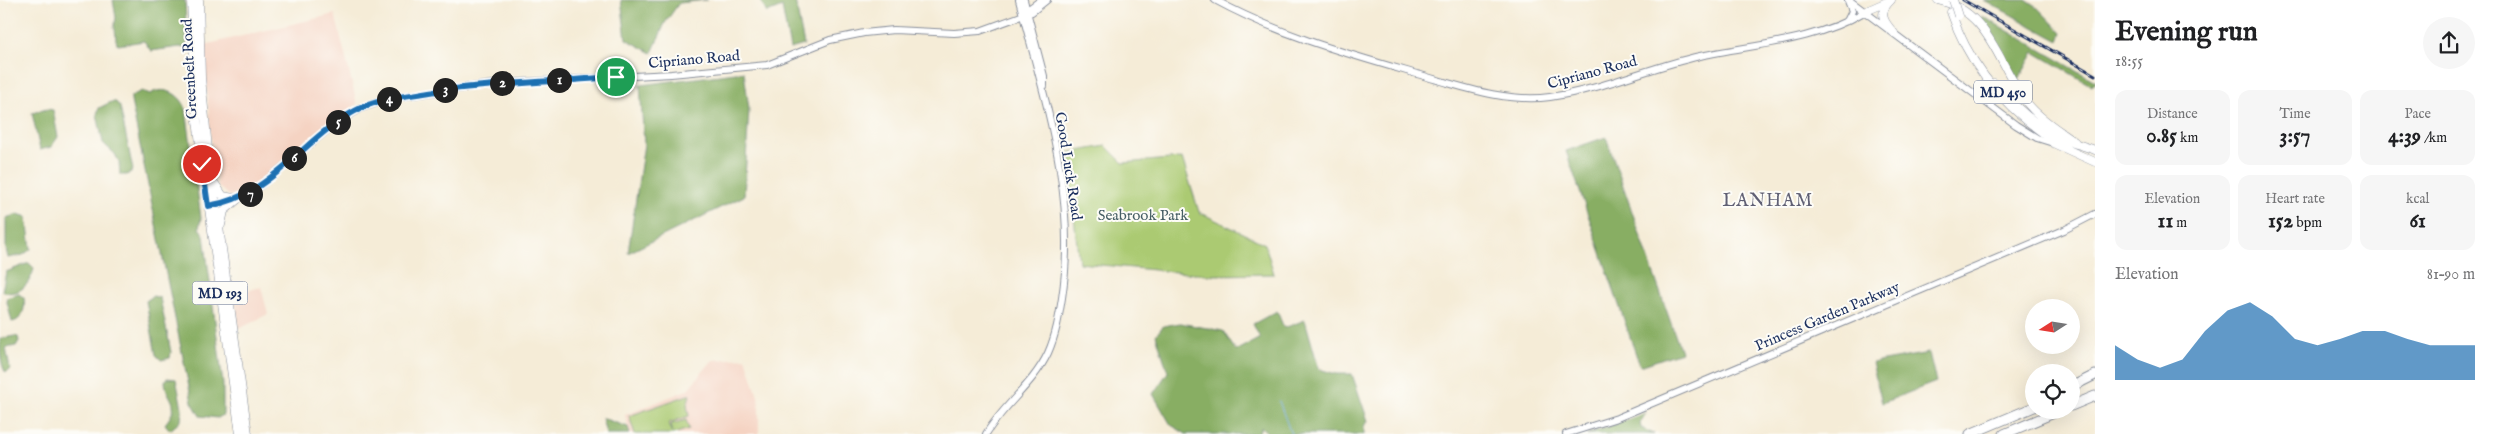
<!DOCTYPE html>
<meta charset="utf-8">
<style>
body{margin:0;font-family:"IM FELL English",serif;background:#f6f6f6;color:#202124;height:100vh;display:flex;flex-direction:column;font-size:19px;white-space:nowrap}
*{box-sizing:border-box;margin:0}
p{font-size:16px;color:#757577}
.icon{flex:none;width:28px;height:28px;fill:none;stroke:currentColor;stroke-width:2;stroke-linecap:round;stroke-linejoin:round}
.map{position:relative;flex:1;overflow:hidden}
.sheet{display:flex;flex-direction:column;background:#fff;width:400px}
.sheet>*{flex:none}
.needle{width:32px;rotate:258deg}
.controls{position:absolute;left:2025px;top:299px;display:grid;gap:10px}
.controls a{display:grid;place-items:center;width:55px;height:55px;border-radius:50%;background:#fff;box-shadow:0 5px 20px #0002;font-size:25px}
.pin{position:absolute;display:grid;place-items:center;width:42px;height:42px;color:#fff;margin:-21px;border:2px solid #fff;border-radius:50%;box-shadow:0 1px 5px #0007}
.km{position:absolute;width:25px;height:25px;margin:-12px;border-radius:50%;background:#222;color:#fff;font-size:14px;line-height:25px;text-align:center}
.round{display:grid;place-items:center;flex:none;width:52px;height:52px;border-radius:26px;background:#f6f6f6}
.summary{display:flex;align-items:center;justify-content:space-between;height:85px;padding:0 20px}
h1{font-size:28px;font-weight:800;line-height:38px}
.stats{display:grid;grid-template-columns:repeat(3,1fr);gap:8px;height:85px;padding:5px 20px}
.stats div{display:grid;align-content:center;border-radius:12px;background:#f6f6f6;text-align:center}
.stats b{font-size:21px;font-weight:800}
.stats small{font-size:14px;font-weight:400}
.stats p{font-size:14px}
.chart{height:140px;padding:10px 20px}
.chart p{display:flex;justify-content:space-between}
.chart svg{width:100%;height:90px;margin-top:5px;fill:#1f6fb2;opacity:.7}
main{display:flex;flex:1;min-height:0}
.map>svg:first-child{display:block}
.built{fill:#f5d3c2}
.green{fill:#abca72;stroke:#637c68}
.forest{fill:#88ae64;stroke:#526e61}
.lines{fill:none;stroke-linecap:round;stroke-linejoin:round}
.stream{stroke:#79b1e9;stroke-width:1}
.secondary-casing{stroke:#888e9a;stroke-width:8}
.primary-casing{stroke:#888e9a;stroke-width:9}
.highway-casing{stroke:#888e9a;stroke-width:11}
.secondary{stroke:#fff;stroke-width:6}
.primary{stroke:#fff;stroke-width:8}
.highway{stroke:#fff;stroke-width:9}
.rail-casing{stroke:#1b2f5e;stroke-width:3}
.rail{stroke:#fdfcf7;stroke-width:1;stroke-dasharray:4;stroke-linecap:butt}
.primary-bridge-casing{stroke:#888e9a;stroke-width:9;stroke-linecap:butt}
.primary-bridge{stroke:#fff;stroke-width:8}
.route-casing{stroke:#fff;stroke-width:10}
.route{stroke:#1f6fb2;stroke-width:6}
.labels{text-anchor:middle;stroke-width:4;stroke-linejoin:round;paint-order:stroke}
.shield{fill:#fdfcf7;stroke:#5f6c8c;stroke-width:1}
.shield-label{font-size:14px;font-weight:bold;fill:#1b2f5e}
.street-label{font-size:15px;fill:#1b2f5e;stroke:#fdfcf7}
.park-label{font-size:15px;fill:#465e64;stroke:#fdfcf7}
.quarter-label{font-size:18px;letter-spacing:1px;fill:#606074;stroke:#fdfcf7}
</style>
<main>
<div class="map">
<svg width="2095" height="434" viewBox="0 0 2095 434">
<rect width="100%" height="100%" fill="#fdfcf7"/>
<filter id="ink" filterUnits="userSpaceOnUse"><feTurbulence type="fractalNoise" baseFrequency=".02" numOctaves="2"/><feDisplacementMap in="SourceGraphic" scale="10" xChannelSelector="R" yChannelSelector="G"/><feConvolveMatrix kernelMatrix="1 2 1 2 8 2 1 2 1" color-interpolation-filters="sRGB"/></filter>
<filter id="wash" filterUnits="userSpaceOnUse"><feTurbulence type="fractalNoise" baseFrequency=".0096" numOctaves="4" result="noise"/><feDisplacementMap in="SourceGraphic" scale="20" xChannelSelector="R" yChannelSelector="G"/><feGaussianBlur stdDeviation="1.12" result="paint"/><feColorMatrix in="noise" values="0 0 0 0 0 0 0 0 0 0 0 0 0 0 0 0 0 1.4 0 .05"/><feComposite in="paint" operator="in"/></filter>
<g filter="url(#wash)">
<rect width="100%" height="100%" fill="#f5ecd7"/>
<path class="built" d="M 335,14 L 357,104 L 328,123 L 255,185 L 230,196 L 218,187 L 210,132 L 204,45 Z
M 261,287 L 268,314 L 239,329 L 235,294 Z
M 746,358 L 759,400 L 759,434 L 630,434 L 625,415 L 687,390 L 713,360 Z"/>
<path class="green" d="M 1106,146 L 1123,163 L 1182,158 L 1199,212 L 1265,244 L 1274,274 L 1209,275 L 1079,263 L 1067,153 Z
M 688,395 L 690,395 L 687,405 L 689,416 L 669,423 L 673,434 L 635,434 L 629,416 Z
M 686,420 L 689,429 L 673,434 L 671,424 Z"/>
<path class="forest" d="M 113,0 L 185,0 L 187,49 L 180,47 L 151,51 L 144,41 L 118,45 C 114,39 117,33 114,27 L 116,18 Z
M 621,0 L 707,0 L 679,3 L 665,23 L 652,53 L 626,39 Z
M 760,0 L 795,0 L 804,45 L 790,49 L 782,7 L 767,13 Z
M 1984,0 L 2026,0 L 2038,8 L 2062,33 L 2059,41 Z
M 1982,16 L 2095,81 L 2092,86 L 2034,52 L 2019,79 L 2014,75 L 1998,42 L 1981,19 Z
M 744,72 L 749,109 L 744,196 L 628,253 L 644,144 L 640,85 Z
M 142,91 L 150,94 C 164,85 181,94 186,109 L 201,218 L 199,228 L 204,235 L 223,384 L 223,415 L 218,418 L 200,416 L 192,402 L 131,101 L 131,96 Z
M 111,102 L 116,102 L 120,107 L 133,170 L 127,175 L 120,175 L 119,162 L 115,154 L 103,143 L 97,114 L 99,108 Z
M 47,109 L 53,110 L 58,137 L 51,147 L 40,150 L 32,113 Z
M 1606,137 L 1681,352 L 1640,366 L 1566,151 Z
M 18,214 L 27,217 L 31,249 L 23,255 L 8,258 L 6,249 L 6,218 Z
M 29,263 L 34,268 C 31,283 19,298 2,291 L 6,272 Z
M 19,294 L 24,298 C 26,308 22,321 12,322 L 6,298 Z
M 153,296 L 160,298 L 171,352 L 170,358 L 161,360 L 156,355 L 146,301 Z
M 1277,311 L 1284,328 L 1305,320 L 1319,369 L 1336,374 L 1352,374 L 1368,421 L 1364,426 L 1364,434 L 1269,434 L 1261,427 L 1258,434 L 1186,434 L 1171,425 L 1153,394 L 1168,372 L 1156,335 L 1163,326 L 1180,323 L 1223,331 L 1236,351 L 1260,338 L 1253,324 Z
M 14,336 L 18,337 L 19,341 L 16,346 L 6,348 L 10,369 L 6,373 C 0,365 0,350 0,339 Z
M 1929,353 L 1936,382 L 1882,403 L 1872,363 Z
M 167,378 L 176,379 L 182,408 L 181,421 L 170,430 L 165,424 C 183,402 166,400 165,381 Z
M 1646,413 L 1640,423 L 1641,428 L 1654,434 L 1587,434 Z
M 602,418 L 628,427 L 630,434 L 606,434 Z"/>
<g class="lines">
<path class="stream" d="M 1279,401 L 1291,434"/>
</g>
</g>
<g filter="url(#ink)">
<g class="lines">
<defs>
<path id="secondary" d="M 1024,0 L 1044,76 L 1044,86
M 1215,0 C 1279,35 1348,54 1417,74 C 1460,86 1505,103 1550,97 C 1601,90 1650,67 1700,56 C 1755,44 1814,42 1864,12
M 1849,0 L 2016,125 L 2037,138 L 2053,143
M 1028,13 L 1030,8 L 1041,0
M 1847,21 L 1852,11 L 1848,1
M 212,205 L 234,200 L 255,190 L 337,122 L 362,108 L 391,98 L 500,83 L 671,74 L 767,65 L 830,40 L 864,33 L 894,30 L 954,33 L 980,31 L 1032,12 L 1047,0
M 986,434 C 1004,404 1033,385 1048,353 C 1056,335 1059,317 1062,298 C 1078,195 1044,98 1019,0
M 1566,434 L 1617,418 L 2064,230 L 2095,214"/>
<path id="primary" d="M 191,0 L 197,121 L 240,434
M 199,0 L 201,78 L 208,149 L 248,434
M 1891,0 C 1877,13 1884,22 1894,33
M 1938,0 C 1991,11 1998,67 2028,104 C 2041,120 2059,130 2075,142
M 1864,12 L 1889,1
M 1951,12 C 1969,66 2003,106 2050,138 L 2053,143 L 2095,162
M 1994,83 C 2013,105 2038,128 2065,140 C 2075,144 2085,146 2095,150
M 215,184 L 223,196 L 238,199
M 221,225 L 224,211 L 238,199"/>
<path id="highway" d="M 2071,387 L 2095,375
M 2071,406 L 2095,396
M 1970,434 L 2034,407
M 2004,434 L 2061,410"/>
</defs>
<use href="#secondary" class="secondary-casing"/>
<use href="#primary" class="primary-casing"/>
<use href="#highway" class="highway-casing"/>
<use href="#secondary" class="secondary"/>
<use href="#primary" class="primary"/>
<use href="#highway" class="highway"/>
<defs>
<path id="rail" d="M 1963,0 L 2095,75"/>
</defs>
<use href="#rail" class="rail-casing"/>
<use href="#rail" class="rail"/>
<defs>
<path id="primary-bridge" d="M 1953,0 L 1958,16"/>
</defs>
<use href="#primary-bridge" class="primary-bridge-casing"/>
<use href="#primary-bridge" class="primary-bridge"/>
</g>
</g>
<g class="lines" filter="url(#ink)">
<defs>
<path id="route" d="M 202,164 L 208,206 C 275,196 304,134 363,107 C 384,98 407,96 430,92 C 492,83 553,82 616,77"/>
</defs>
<use href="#route" class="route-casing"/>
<use href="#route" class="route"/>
</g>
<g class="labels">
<g class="shield">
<rect x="1974" y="80.5" width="58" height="23" rx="4"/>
<rect x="192.5" y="281.5" width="55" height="23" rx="4"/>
</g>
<g class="shield-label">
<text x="2003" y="97">MD 450</text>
<text x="220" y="298">MD 193</text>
</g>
<g class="street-label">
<text transform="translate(694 59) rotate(-5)" y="5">Cipriano Road</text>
<text transform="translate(189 69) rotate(-93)" y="5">Greenbelt Road</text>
<text transform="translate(1592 72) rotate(-15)" y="5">Cipriano Road</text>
<text transform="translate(1069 166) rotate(81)" y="5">Good Luck Road</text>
<text transform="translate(1827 316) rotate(-23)" y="5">Princess Garden Parkway</text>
</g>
<g class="park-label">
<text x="1143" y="220">Seabrook Park</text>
</g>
<g class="quarter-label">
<text x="1768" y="206">LANHAM</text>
</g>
</g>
</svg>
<div class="controls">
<a><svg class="needle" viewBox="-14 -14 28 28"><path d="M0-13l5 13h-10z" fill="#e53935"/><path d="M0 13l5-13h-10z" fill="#757577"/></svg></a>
<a><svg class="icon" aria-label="locate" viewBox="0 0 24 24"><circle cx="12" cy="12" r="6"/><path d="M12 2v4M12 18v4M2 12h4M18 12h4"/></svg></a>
</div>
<div class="pin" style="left:616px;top:77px;background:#1e9e55"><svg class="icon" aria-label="arrive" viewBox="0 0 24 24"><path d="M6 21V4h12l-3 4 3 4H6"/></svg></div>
<div class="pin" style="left:202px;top:164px;background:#d93025"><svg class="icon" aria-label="check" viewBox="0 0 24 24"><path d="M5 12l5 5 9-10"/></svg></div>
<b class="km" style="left:559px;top:80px">1</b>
<b class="km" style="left:502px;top:83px">2</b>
<b class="km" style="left:445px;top:90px">3</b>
<b class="km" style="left:389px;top:99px">4</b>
<b class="km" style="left:338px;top:122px">5</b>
<b class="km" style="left:294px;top:158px">6</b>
<b class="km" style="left:250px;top:194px">7</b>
</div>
<section class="sheet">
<div class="summary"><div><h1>Evening run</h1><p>18:55</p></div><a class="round"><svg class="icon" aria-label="share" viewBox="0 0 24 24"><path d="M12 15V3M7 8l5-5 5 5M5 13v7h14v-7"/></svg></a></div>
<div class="stats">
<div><p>Distance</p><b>0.85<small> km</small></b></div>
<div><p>Time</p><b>3:57</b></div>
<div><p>Pace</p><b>4:39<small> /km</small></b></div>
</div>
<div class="stats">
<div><p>Elevation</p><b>11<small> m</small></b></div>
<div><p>Heart rate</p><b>152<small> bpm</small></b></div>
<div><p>kcal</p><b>61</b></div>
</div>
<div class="chart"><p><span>Elevation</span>81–90 m</p>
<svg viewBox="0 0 160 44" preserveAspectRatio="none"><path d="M0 44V27L10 34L20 38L30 34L40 20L50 10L60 6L70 13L80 24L90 27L100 24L110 20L120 20L130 24L140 27L150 27L160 27V44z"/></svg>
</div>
</section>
</main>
